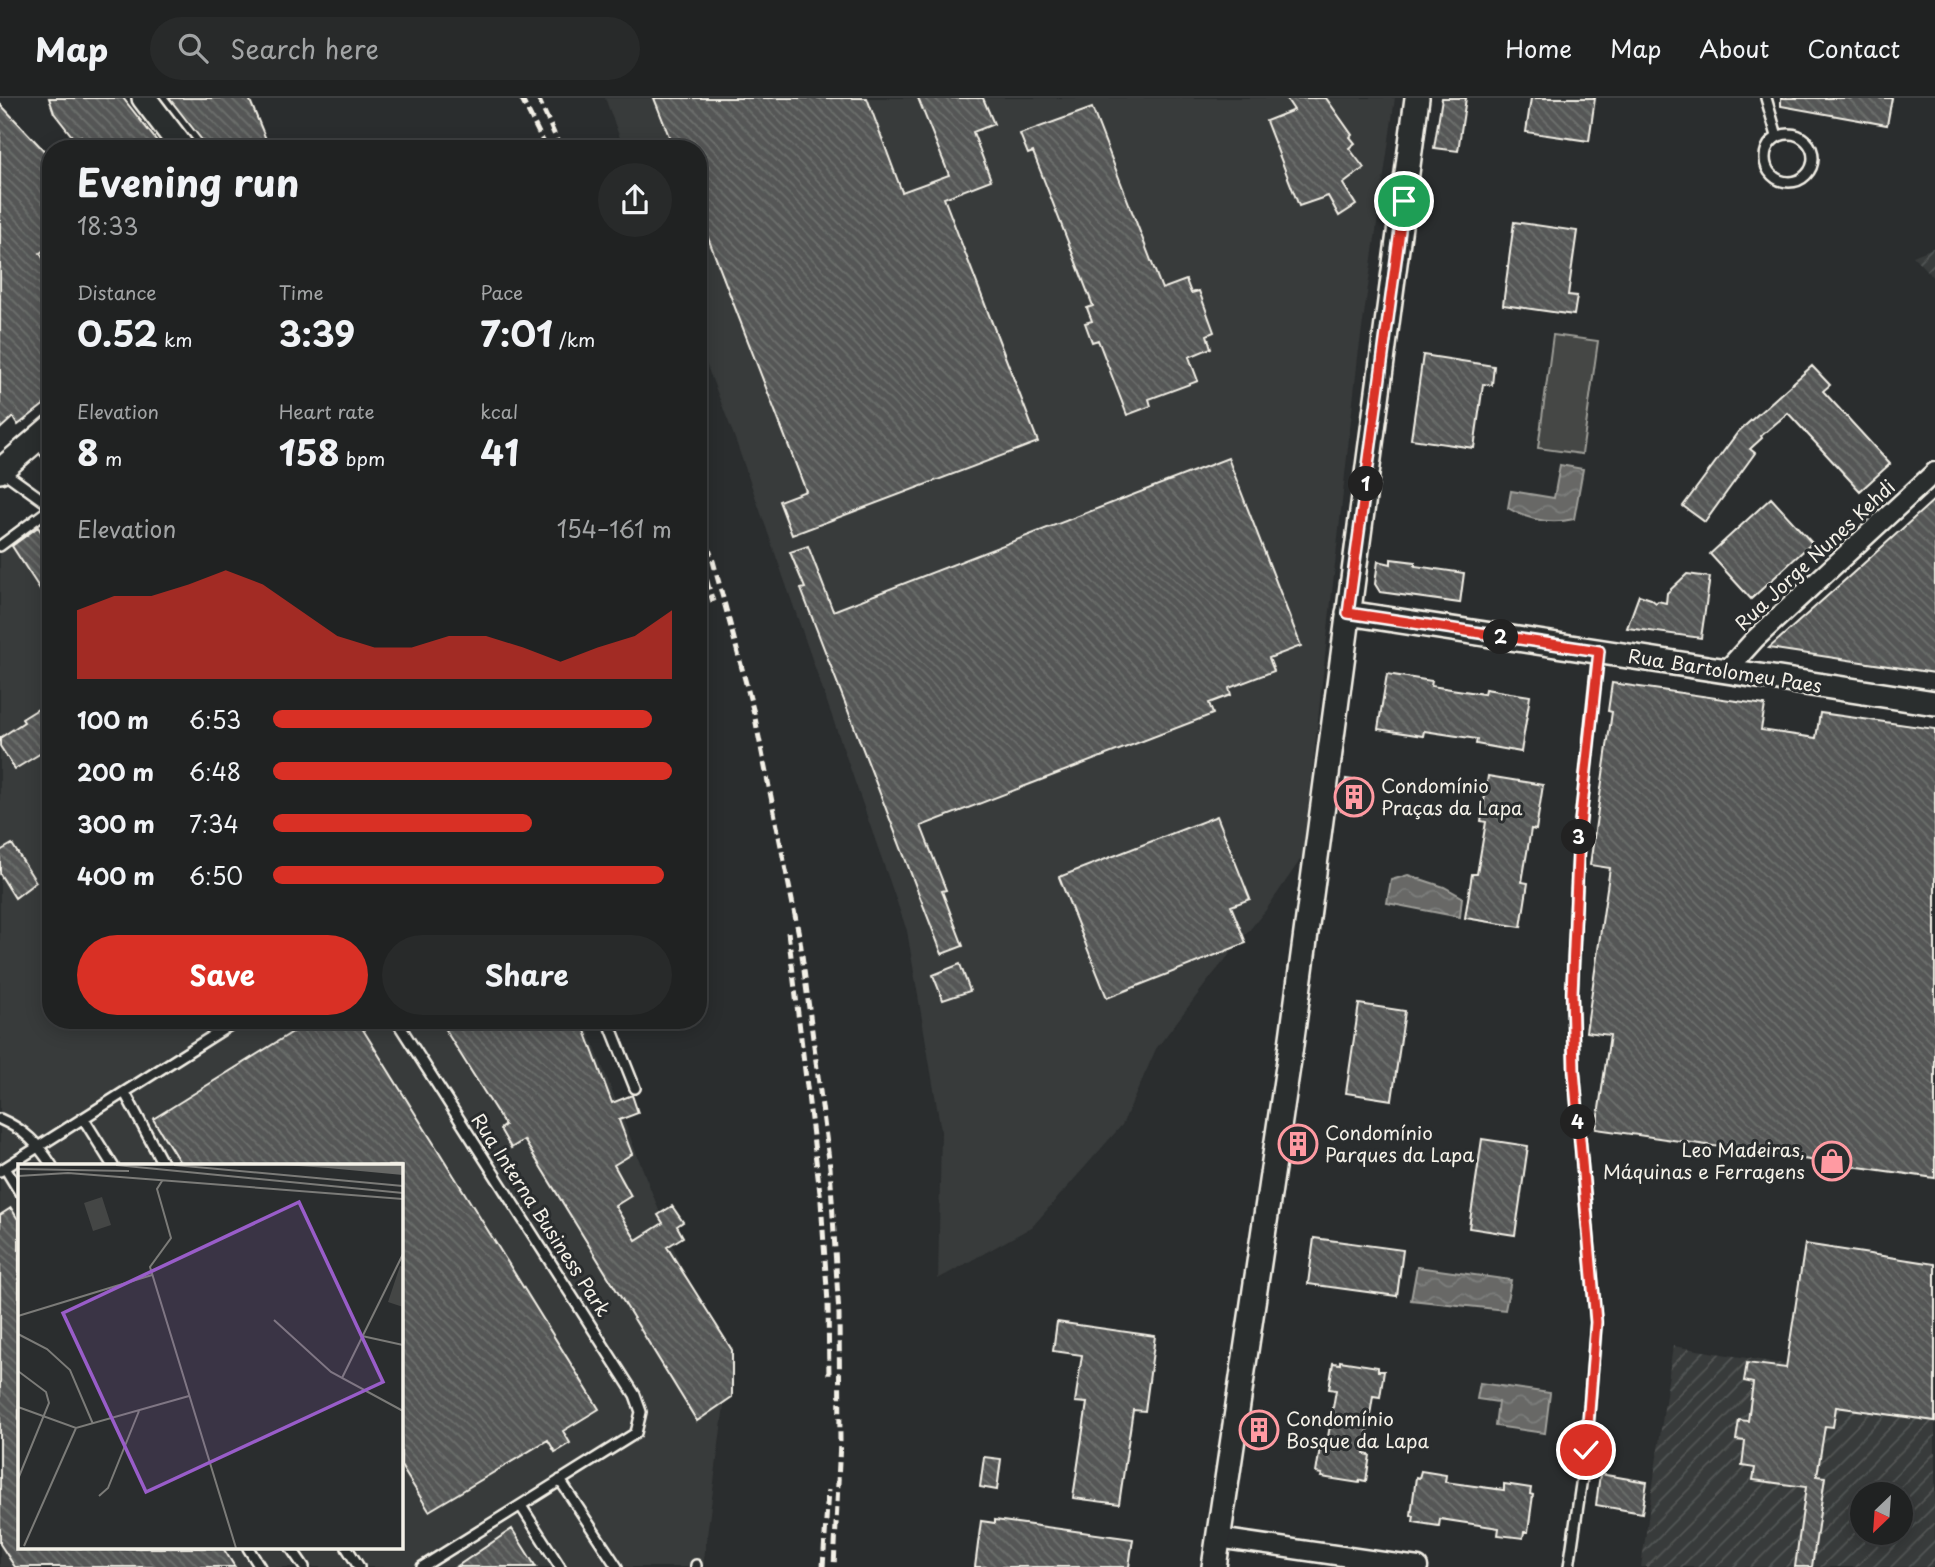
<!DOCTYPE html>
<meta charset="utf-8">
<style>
body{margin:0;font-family:"Playpen Sans",sans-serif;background:#282a2a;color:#f1f3f6;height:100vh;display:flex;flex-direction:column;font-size:26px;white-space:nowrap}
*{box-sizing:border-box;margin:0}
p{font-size:23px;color:#a2a4a5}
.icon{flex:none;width:38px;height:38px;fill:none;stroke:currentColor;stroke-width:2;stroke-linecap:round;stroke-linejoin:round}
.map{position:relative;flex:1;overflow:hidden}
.sheet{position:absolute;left:42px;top:42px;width:665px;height:889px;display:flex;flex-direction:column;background:#202222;border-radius:28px;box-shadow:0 4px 18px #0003,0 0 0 2px #3d3f40}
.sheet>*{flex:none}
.needle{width:46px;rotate:205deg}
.tools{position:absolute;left:1850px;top:1384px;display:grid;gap:14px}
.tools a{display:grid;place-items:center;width:63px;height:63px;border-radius:50%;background:#202222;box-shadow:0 4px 18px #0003,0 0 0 2px #3d3f40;font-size:35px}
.pin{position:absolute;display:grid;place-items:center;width:60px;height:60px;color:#fff;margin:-30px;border:4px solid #fff;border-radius:50%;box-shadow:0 2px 7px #0007}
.km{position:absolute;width:35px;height:35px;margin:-18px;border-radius:50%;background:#222;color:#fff;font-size:19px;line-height:35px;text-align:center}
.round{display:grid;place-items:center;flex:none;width:74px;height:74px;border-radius:37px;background:#282a2a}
.overview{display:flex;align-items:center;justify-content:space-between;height:119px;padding:0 35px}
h1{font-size:38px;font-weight:700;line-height:52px}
.figures{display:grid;grid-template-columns:repeat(3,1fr);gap:10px;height:119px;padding:7px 35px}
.figures div{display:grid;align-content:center}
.figures b{font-size:35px;font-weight:700}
.figures small{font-size:19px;font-weight:400}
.figures p{font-size:19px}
.chart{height:196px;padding:14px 35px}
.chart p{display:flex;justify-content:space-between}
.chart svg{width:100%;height:126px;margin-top:7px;fill:#d93025;opacity:.7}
.primary-button{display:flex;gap:14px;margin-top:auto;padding:14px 35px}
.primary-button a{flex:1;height:80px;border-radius:42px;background:#d93025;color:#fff;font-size:28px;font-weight:700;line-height:80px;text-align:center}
.primary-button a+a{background:#282a2a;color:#f1f3f6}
ul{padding:0 35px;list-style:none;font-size:23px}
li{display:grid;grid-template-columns:112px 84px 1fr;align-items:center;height:52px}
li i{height:18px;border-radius:9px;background:#d93025}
header{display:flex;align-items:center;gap:42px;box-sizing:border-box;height:98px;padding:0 35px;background:#202222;border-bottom:2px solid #3d3f40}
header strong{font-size:33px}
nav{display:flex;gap:38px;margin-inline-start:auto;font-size:24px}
.search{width:490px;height:63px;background:#282a2a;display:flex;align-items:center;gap:18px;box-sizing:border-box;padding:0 24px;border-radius:38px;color:#a2a4a5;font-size:26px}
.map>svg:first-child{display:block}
.built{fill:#373a3a;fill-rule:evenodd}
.industrial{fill:url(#industrial-furrows);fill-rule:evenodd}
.pitch{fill:#444645;stroke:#9c9c96;stroke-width:2}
.water{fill:url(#water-waves);stroke:#9f9f9a;stroke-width:2}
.building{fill:url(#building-back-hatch);stroke:#f4f1e8;stroke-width:2}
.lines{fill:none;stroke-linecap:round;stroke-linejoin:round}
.service-casing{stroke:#f4f1e8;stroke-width:14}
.minor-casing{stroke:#f4f1e8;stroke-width:23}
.tertiary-casing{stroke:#f4f1e8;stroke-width:28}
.service{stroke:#2a2d2e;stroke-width:9}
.minor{stroke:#2a2d2e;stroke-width:18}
.tertiary{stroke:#2a2d2e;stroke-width:23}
.rail{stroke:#f4f1e8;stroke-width:5;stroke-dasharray:10 5;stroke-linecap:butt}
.route-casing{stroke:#fff;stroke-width:14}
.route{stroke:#d93025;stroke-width:9}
.labels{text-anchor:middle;stroke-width:6;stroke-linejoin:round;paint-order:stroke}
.street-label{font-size:19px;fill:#f4f1e8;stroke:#2a2d2e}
.poi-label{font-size:19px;fill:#f4f1e8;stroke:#2a2d2e;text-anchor:start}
.inset-road{fill:none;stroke:#7b7b78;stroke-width:2}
.view{fill:#995dc9;fill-opacity:0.15;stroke:#995dc9;stroke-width:3.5}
.inset-edge{fill:none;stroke:#f4f1e8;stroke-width:3.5}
</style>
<header>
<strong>Map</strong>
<div class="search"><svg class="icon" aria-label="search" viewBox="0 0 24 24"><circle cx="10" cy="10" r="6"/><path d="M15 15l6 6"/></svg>Search here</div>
<nav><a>Home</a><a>Map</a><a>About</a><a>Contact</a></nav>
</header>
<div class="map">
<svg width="1935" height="1469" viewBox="0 0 1935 1469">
<defs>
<pattern id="industrial-furrows" width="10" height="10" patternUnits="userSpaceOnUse" patternTransform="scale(1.75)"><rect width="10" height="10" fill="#373a3a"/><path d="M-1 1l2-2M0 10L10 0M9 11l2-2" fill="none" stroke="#555756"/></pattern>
<pattern id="water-waves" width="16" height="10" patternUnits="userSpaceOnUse" patternTransform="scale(1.75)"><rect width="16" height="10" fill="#676866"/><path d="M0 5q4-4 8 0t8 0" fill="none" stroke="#7d7e7c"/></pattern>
<pattern id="building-back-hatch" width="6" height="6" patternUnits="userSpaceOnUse" patternTransform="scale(1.75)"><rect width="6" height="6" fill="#555756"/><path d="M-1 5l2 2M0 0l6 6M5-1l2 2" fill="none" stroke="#6e706e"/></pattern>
</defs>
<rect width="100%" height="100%" fill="#2a2d2e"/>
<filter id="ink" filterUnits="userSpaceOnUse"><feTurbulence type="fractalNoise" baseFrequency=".0143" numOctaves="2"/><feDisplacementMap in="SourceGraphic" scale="14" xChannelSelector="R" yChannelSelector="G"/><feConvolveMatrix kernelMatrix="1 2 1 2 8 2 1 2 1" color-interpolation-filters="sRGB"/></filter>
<g filter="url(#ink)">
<path class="built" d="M 605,0 L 1395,0 L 1358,259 L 1303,758 L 1266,812 L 1211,879 L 1156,951 L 1122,1027 L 1032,1129 L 938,1181 L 941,1033 L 907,833 L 734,338 L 698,245 L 698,51 L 624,51 Z
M 51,407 L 51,922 L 584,922 L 727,1285 L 703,1469 L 0,1469 L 0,447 ZM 19,1068 L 401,1068 L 401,1450 L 19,1450 Z"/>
<path class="industrial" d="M 1935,149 L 1935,182 L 1913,158 Z
M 1673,1248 L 1839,1275 L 1935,1256 L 1935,1469 L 1641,1469 ZM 1862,1396 L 1900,1396 L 1900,1435 L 1862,1435 Z"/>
<path class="pitch" d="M 1553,237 L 1598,243 L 1582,356 L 1538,350 Z"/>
<path class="water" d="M 1560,367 L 1583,371 L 1574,421 C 1551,426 1528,422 1508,410 L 1511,393 L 1554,400 Z
M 1408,777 L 1444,789 L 1462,799 L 1460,819 L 1387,805 L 1391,782 Z
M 1417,1169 L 1511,1182 L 1505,1212 L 1411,1202 Z
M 1480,1285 L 1550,1295 L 1545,1335 L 1495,1328 L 1498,1304 L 1477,1301 Z"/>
<path class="building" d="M 49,0 L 123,0 L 163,51 L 90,51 L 81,38 L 75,42 L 54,15 Z
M 169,0 L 249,0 L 270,51 L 209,51 Z
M 654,0 L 867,0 L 902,94 L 949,77 L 918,0 L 983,0 L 994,26 L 973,34 L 991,82 L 944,100 L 1038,344 L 792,437 L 779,403 L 806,393 L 698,114 L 698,51 L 674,51 Z
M 1286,0 L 1326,0 L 1352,37 L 1350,39 L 1355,45 L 1349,50 L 1364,70 L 1343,86 L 1356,107 L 1339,118 L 1328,98 L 1299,108 L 1266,23 L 1294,12 Z
M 1442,0 L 1466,0 L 1458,53 L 1434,50 Z
M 1531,0 L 1595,0 L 1589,43 L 1526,34 Z
M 1781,0 L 1892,0 L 1887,27 L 1781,8 Z
M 0,6 L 51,60 L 51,147 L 40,155 L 51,174 L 51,301 L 18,327 L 13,319 L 0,331 Z
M 1092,10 L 1162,191 L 1186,182 L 1191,195 L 1199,193 L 1214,234 L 1207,237 L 1211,250 L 1189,259 L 1198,283 L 1149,301 L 1151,308 L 1127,317 L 1098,242 L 1092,244 L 1085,225 L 1092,223 L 1087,210 L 1093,208 L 1033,54 L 1028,56 L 1020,36 Z
M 1514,124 L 1577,133 L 1568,197 L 1577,198 L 1574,217 L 1503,207 Z
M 1423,257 L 1494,268 L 1492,287 L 1483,286 L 1474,350 L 1411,341 Z
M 1812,268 L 1830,287 L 1823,293 L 1890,366 L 1860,393 L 1788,315 L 1761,338 L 1762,340 L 1750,351 L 1755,355 L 1705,424 L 1683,408 L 1738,334 Z
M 1228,360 L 1301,548 L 1269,560 L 1274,573 L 1229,590 L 1231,597 L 1209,605 L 1213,616 L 921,728 L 946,792 L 942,793 L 963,848 L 942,856 L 801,491 L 805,490 L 790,454 L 808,448 L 833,513 Z
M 1771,400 L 1812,445 L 1751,501 L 1710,456 Z
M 1935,401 L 1935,575 L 1769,550 L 1872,458 Z
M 38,429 L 51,449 L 51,508 L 12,448 Z
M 1391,461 L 1415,464 L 1415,468 L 1464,475 L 1460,505 L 1380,494 L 1375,486 L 1378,463 L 1391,466 Z
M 1687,476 L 1710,479 L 1701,540 L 1627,530 L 1639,497 L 1651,501 L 1656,505 L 1658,503 L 1666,505 L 1667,495 Z
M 1387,576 L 1432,583 L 1431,588 L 1484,596 L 1485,591 L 1530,598 L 1521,654 L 1476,646 L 1477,641 L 1424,633 L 1423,638 L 1378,631 Z
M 1612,585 L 1765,607 L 1761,632 L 1816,640 L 1820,615 L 1935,631 L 1935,1080 L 1596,1031 L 1610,937 L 1586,934 L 1610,770 L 1590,767 L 1612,614 L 1608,613 Z
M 51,603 L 51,649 L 15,671 L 0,648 L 0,640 L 24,624 L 22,621 Z
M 1488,678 L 1543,687 L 1536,732 L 1531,731 L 1522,784 L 1528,785 L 1521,829 L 1465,820 L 1472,776 L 1477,776 L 1486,724 L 1481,723 Z
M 1346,681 L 1367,684 L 1361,716 L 1341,713 Z
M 1217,718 L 1250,801 L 1231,808 L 1246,845 L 1107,900 L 1059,779 Z
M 12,746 L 36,784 L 15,800 L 0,776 L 0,753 Z
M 960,866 L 970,893 L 943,902 L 933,877 Z
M 1359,906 L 1405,913 L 1392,1002 L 1346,995 Z
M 312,922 L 357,922 L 599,1311 L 563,1333 L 570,1345 L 555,1354 L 548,1342 L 429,1413 L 401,1368 L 401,1068 L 182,1068 L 153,1021 Z
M 439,922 L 581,922 L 612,1005 L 632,997 L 638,1015 L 619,1022 L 632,1056 L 614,1067 L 631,1098 L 615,1108 L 636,1142 L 663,1125 L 658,1117 L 672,1108 L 683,1124 L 677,1128 L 683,1139 L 667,1149 L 732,1252 L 732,1299 L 697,1323 L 524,1042 L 511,1050 L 500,1031 L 505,1027 Z
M 1482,1041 L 1528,1048 L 1515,1137 L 1469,1130 Z
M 11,1110 L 19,1123 L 19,1450 L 223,1450 L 235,1469 L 15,1469 L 0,1446 L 0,1117 Z
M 1314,1140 L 1403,1152 L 1397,1198 L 1308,1186 Z
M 1805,1146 L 1935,1166 L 1935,1323 L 1836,1309 L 1833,1329 L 1825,1328 L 1817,1378 L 1825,1379 L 1812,1469 L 1795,1469 L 1806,1389 L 1753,1382 L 1755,1370 L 1742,1368 L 1745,1343 L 1736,1342 L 1739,1322 L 1748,1323 L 1753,1285 L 1744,1283 L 1747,1265 L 1786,1270 Z
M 1057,1224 L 1155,1238 L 1145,1313 L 1133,1312 L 1119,1406 L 1073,1400 L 1087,1305 L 1075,1304 L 1082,1257 L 1053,1253 Z
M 1340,1263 L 1378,1269 L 1378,1273 L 1384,1273 L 1380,1299 L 1373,1298 L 1364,1356 L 1370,1357 L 1366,1383 L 1360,1382 L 1359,1385 L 1321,1379 L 1322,1376 L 1316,1375 L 1320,1350 L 1326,1351 L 1336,1292 L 1329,1291 L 1333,1265 L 1340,1266 Z
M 984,1359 L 1001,1361 L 997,1392 L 980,1389 Z
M 1421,1373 L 1446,1377 L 1445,1384 L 1504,1392 L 1504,1386 L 1531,1390 L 1530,1396 L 1533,1397 L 1528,1434 L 1524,1434 L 1523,1440 L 1498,1437 L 1499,1430 L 1440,1421 L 1439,1428 L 1413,1424 L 1414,1418 L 1411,1417 L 1416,1379 L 1419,1380 Z
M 1600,1376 L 1647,1384 L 1642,1415 L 1596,1407 Z
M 995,1422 L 1133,1441 L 1129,1469 L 975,1469 L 981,1423 L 995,1425 Z
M 512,1431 L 536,1469 L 456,1469 Z"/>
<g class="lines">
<defs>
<path id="service" d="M 1766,0 L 1777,38
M1765 60a24 24 0 1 1 48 0a24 24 0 1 1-48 0Z
M 37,343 L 51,361
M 1,372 L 51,408
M 0,448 L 51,410
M 396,922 L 635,1297 L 641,1314 L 636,1335 L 422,1469
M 608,922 L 635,990
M 125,995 L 164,1068
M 83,1020 L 113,1068
M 0,1021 C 25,1032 38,1046 52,1068
M 5,1070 L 19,1093
M 0,1073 L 238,922
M 560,1382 L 617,1469
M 521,1408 L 560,1469
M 248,1450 L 260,1469
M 291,1450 L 304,1469
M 347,1450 L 359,1469
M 696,1469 L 696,1467
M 1569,1469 L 1586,1352 L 1596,1225 L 1574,973 L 1572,895 L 1579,736 L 1598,555"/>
<path id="minor" d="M 1726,573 L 1755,541 L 1935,374
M 1218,1440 L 1418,1469"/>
<path id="tertiary" d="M 144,0 L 183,51
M 0,373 L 51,329
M 1348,515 L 1935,605
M 1214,1469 L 1290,955 L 1417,0"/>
</defs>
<use href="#service" class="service-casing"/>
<use href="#minor" class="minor-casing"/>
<use href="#tertiary" class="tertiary-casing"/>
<use href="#service" class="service"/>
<use href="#minor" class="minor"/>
<use href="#tertiary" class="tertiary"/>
<path class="rail" d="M 521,0 L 547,51
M 538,0 L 561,51
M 698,419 L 713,463 L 754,615 L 800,842 L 830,1069 L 839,1217 L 840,1343 L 834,1469
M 698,453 L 713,504
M 788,834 L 821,1103 L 828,1205 L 829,1280
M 823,1469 L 828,1392"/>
</g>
</g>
<g class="lines" filter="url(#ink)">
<defs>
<path id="route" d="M 1404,103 L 1348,515 L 1599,553 L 1579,736 L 1572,895 L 1574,973 L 1596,1224 L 1586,1352"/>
</defs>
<use href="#route" class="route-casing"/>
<use href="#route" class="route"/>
</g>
<defs>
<symbol id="building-ring" viewBox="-11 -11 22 22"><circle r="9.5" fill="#2a2d2e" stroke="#ff9aa2" stroke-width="1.5"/><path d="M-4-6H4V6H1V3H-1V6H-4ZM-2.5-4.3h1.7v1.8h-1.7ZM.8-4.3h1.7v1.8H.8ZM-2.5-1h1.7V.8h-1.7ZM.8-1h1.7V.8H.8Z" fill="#ff9aa2"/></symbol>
<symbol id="shop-ring" viewBox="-11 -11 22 22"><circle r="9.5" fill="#2a2d2e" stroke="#ff9aa2" stroke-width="1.5"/><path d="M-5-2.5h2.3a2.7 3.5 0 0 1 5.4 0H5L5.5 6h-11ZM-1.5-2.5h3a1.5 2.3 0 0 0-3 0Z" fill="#ff9aa2"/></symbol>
</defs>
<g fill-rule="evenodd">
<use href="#building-ring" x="1332" y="677" width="44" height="44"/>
<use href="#building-ring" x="1276" y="1024" width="44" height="44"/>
<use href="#shop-ring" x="1810" y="1041" width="44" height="44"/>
<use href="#building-ring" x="1237" y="1310" width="44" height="44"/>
</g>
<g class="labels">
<g class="street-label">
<text transform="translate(1815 457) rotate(-43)" y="7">Rua Jorge Nunes Kehdi</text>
<text transform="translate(1725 573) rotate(9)" y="7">Rua Bartolomeu Paes</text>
<text transform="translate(541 1117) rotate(57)" y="7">Rua Interna Business Park</text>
</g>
<g class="poi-label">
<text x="1381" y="695">Condomínio<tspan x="1381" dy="22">Praças da Lapa</tspan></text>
<text x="1325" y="1042">Condomínio<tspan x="1325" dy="22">Parques da Lapa</tspan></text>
<text x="1805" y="1059" text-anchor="end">Leo Madeiras,<tspan x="1805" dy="22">Máquinas e Ferragens</tspan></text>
<text x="1286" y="1328">Condomínio<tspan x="1286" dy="22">Bosque da Lapa</tspan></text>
</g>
</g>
<g transform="translate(18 1066)">
<rect width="385" height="385" fill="#2a2d2e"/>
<path d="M 84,33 L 93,61 L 75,67 L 66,39 ZM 382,102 L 385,103 L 385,143 L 370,138 Z" fill="#444645"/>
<path d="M 266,1 L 385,1 L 385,11 L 310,4 Z" fill="#676866"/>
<path class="inset-road" d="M 98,1 L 385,29M 156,1 L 385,22M 0,5 L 111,7M 0,12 L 50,9 L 385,35M 144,17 L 139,25 L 153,74 L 132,103 L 218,384M 0,152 L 134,111M 256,156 L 313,208 L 385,247M 0,170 L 29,185 L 52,206 L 75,260M 344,172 L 385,181M 0,207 L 28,228 L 31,239 L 0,315M 324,214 L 385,90M 0,243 L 58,264 L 171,232M 81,332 L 90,324 L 121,247M 6,382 L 58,264"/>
<path class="view" d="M 281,38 L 365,218 L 128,328 L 45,149 Z"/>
<rect width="385" height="385" class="inset-edge"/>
</g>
</svg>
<div class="tools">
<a><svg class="needle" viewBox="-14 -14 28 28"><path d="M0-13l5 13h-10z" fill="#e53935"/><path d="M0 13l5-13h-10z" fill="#a2a4a5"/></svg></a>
</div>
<div class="pin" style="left:1404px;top:103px;background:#1e9e55"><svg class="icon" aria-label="arrive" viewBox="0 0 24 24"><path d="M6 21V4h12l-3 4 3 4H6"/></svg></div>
<div class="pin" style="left:1586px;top:1352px;background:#d93025"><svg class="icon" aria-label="check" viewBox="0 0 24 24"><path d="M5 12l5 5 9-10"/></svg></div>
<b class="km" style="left:1366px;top:386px">1</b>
<b class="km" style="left:1501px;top:539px">2</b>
<b class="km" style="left:1579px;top:739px">3</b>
<b class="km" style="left:1578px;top:1024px">4</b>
<section class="sheet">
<div class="overview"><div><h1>Evening run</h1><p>18:33</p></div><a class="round"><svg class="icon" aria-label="share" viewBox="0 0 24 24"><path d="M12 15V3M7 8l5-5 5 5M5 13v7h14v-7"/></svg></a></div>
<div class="figures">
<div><p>Distance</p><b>0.52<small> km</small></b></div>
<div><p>Time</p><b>3:39</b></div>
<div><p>Pace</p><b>7:01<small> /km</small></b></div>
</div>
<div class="figures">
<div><p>Elevation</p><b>8<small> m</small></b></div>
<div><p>Heart rate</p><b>158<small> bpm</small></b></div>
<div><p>kcal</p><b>41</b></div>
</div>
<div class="chart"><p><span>Elevation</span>154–161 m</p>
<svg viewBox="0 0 160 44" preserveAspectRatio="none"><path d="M0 44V20L10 15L20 15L30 11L40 6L50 11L60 20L70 29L80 33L90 33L100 29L110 29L120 33L130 38L140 33L150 29L160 20V44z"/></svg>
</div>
<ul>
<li><b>100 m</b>6:53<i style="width:95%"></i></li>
<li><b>200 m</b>6:48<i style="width:100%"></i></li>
<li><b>300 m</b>7:34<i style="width:65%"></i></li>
<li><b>400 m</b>6:50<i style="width:98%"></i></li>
</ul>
<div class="primary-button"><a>Save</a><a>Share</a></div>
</section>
</div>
